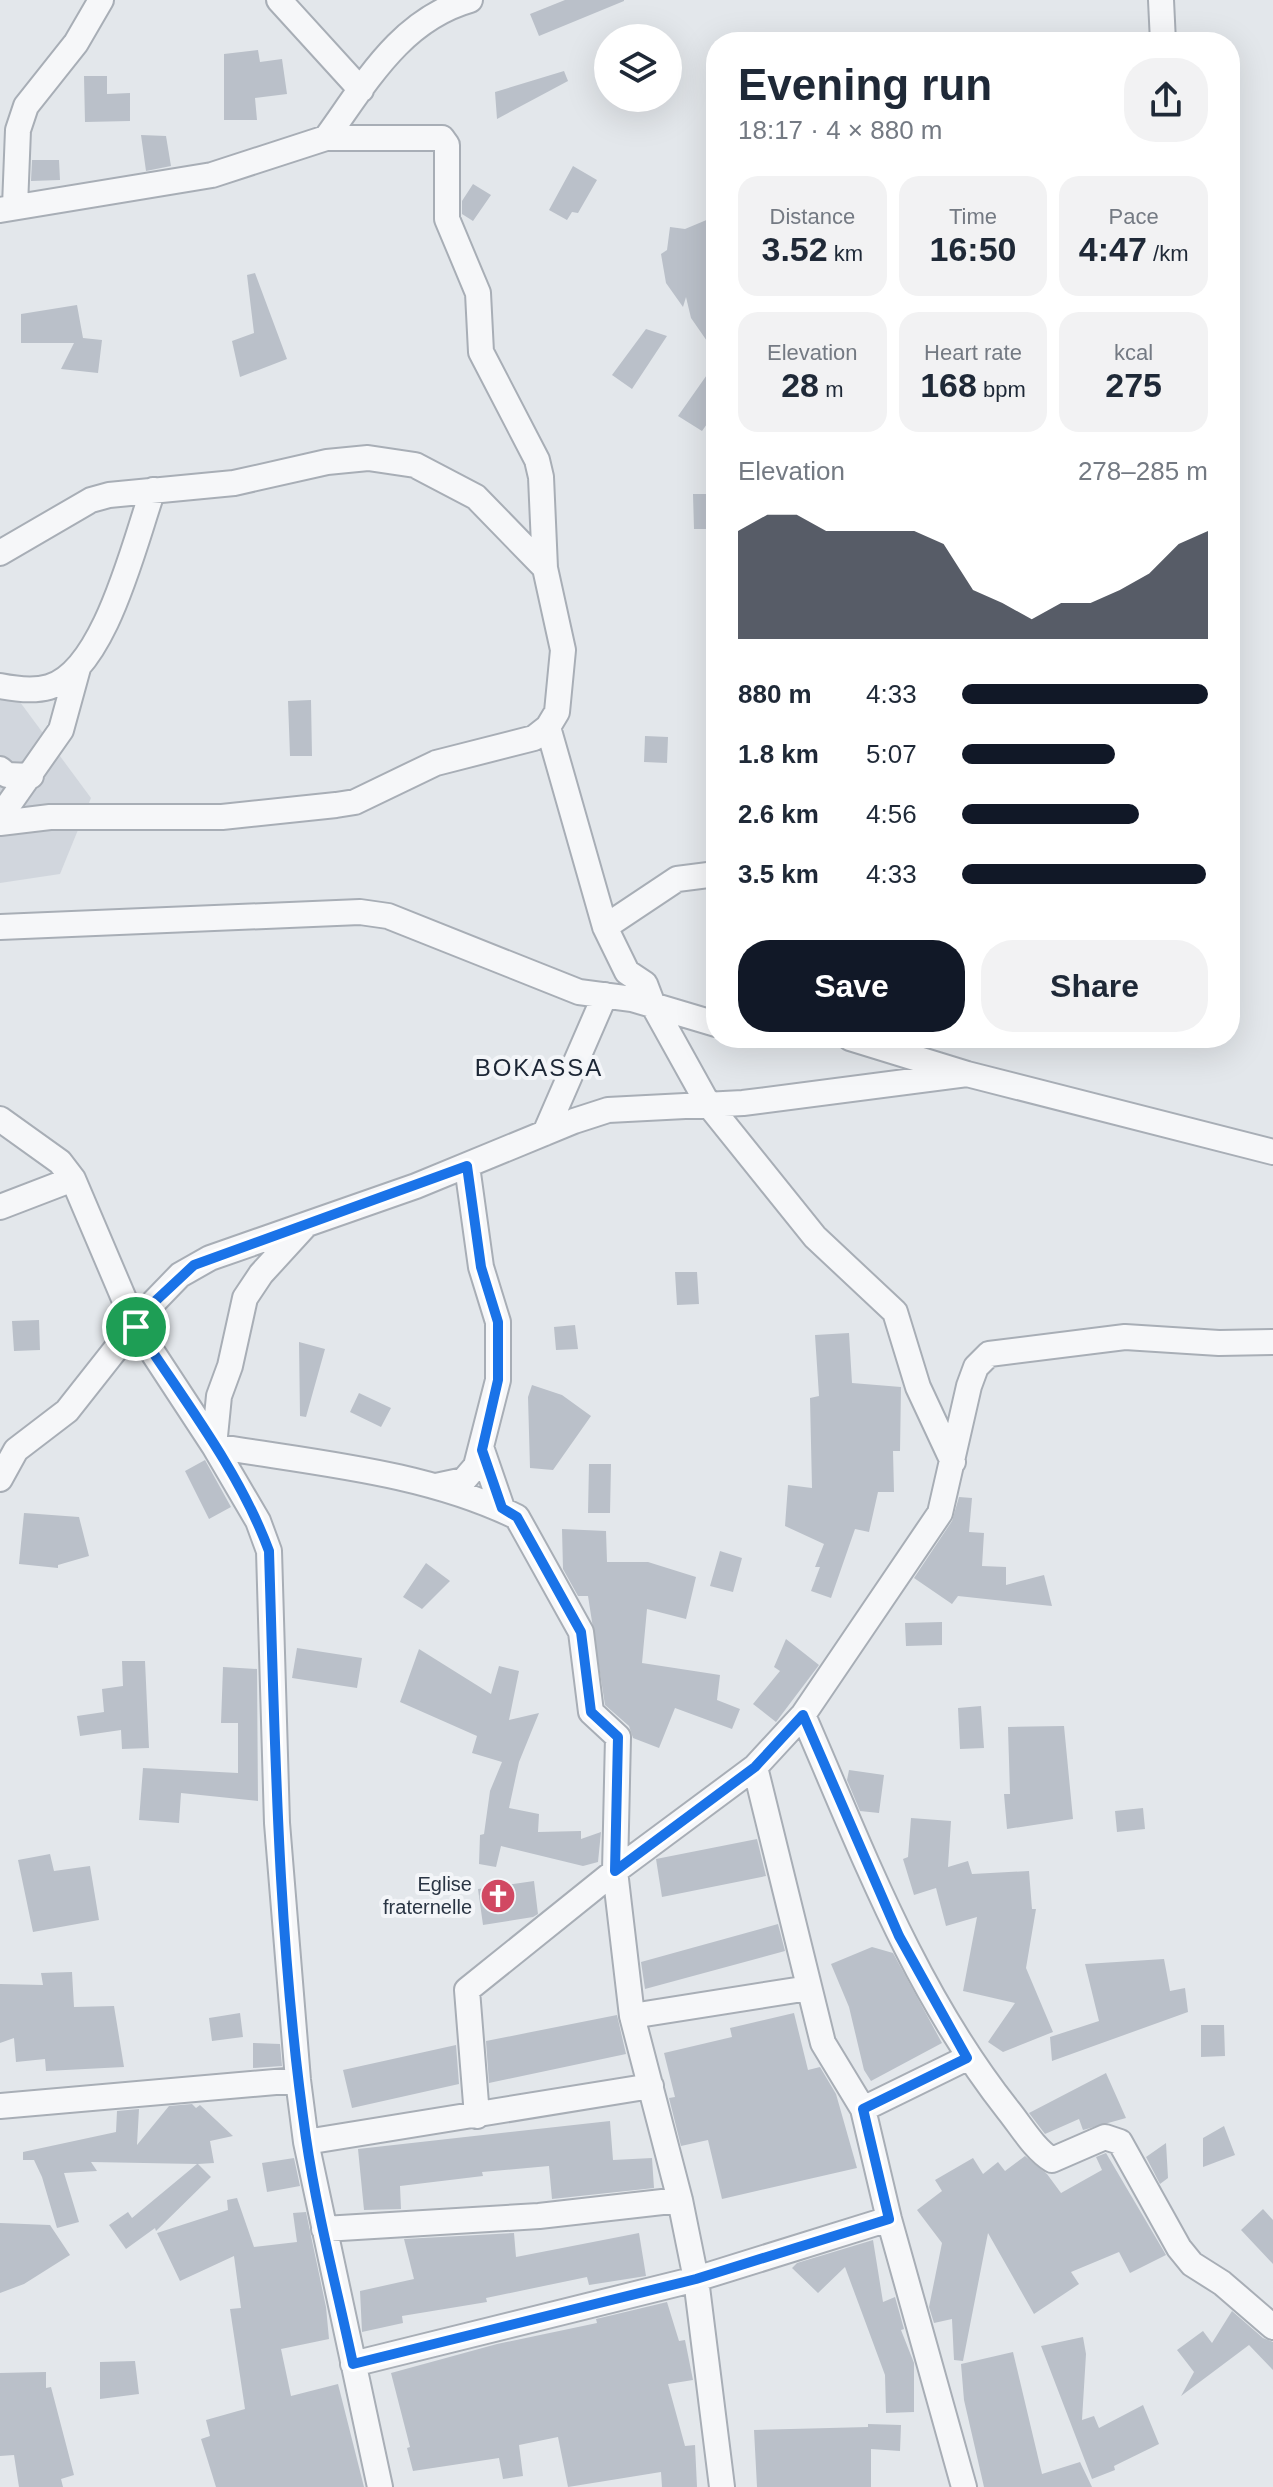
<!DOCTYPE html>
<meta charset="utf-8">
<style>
body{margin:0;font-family:Arial,sans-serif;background:#f2f2f3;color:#1f2937;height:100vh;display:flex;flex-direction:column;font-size:30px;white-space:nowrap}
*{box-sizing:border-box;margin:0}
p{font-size:26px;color:#747a83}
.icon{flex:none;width:44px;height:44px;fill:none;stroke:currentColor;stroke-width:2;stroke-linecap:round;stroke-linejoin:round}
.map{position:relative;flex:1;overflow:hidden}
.panel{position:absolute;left:706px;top:32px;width:534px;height:1016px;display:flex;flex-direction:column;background:#fff;border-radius:32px;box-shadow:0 8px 32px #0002}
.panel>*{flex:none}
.tools{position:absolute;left:594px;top:24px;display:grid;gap:16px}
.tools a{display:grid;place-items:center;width:88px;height:88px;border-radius:50%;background:#fff;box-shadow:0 8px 32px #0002;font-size:40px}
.pin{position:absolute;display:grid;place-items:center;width:68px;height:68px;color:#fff;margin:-34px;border:4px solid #fff;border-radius:50%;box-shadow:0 2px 8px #0007}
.round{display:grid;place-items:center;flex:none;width:84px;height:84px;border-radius:32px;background:#f2f2f3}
.overview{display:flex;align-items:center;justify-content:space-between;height:136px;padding:0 32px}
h1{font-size:44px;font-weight:700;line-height:60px}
.metrics{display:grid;grid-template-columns:repeat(3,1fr);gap:12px;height:136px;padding:8px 32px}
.metrics div{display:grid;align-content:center;border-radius:20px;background:#f2f2f3;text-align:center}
.metrics b{font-size:34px;font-weight:700}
.metrics small{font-size:22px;font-weight:400}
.metrics p{font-size:22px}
.chart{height:224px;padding:16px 32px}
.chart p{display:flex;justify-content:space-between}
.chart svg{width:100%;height:144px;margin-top:8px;fill:#111827;opacity:.7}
.button{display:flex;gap:16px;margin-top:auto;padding:16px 32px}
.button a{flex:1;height:92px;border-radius:32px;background:#111827;color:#fff;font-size:32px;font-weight:700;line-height:92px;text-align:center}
.button a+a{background:#f2f2f3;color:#1f2937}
ul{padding:0 32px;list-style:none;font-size:26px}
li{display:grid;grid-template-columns:128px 96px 1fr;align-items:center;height:60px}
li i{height:20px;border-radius:10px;background:#111827}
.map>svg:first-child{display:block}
.built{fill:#d1d6dd}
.building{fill:#bac0c9}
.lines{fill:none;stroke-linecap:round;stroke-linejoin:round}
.minor-casing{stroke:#a8aeb6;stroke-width:28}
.minor{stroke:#f6f7f9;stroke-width:24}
.route-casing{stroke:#fff;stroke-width:16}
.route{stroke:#1a73e8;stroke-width:10}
.labels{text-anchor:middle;stroke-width:8;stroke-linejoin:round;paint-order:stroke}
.poi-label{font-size:20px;fill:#2a3544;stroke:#f3f5f8;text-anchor:end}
.quarter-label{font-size:24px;letter-spacing:2px;fill:#1c2635;stroke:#f3f5f8}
</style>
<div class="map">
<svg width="1273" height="2487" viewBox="0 0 1273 2487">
<rect width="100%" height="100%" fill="#e3e7eb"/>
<path class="built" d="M 0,675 L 91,798 L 60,874 L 0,883 Z"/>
<path class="building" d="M 565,0 L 624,0 L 624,1 L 539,36 L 530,14 Z
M 258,50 L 260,62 L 282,59 L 287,94 L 255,98 L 257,120 L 224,120 L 224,54 Z
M 564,71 L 568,81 L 497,119 L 495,92 Z
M 84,76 L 107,76 L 107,94 L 130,93 L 130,121 L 85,122 Z
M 141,135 L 166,136 L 171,166 L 146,171 Z
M 32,160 L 59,160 L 60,180 L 31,181 Z
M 573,166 L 597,180 L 578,213 L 572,212 L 567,220 L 549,210 Z
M 473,184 L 491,195 L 473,221 L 462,214 L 462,201 Z
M 716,216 L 716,354 L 691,318 L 686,297 L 683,307 L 666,283 L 661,254 L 667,250 L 670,227 L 685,229 Z
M 255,273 L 287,359 L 240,377 L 232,341 L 254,333 L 247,275 Z
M 77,305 L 83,338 L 102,340 L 98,373 L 61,369 L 74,343 L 21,343 L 21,314 Z
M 646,329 L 667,336 L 632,389 L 612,375 Z
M 716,362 L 716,430 L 707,424 L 702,431 L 678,416 Z
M 693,494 L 716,494 L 716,529 L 694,529 Z
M 311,700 L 312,756 L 290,756 L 288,701 Z
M 645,736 L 668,737 L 667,763 L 644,762 Z
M 675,1272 L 697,1272 L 699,1304 L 677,1305 Z
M 39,1320 L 40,1350 L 14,1351 L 12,1321 Z
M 575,1325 L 578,1349 L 556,1350 L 554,1327 Z
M 849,1333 L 852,1383 L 901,1387 L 900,1451 L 893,1451 L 894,1492 L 878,1492 L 869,1532 L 855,1529 L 831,1598 L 811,1591 L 820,1567 L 815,1567 L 824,1544 L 785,1526 L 788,1485 L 812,1488 L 810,1398 L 819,1396 L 815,1335 Z
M 299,1342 L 325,1349 L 306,1417 L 300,1416 Z
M 532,1385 L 562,1395 L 591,1416 L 553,1470 L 530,1468 L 528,1397 Z
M 359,1393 L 391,1408 L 381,1427 L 350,1412 Z
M 205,1460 L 231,1507 L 209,1519 L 185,1471 Z
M 589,1464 L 611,1464 L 610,1513 L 588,1513 Z
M 959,1497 L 972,1498 L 969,1532 L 984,1533 L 982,1566 L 1006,1567 L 1006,1585 L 1044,1575 L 1052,1606 L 958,1596 L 952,1604 L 914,1578 L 952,1521 Z
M 24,1513 L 79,1517 L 89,1556 L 58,1565 L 58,1568 L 19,1564 Z
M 562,1529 L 606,1531 L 607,1562 L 648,1562 L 696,1577 L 686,1619 L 647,1609 L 642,1663 L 720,1675 L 717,1700 L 740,1709 L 732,1729 L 675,1708 L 659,1748 L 633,1738 L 629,1726 L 605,1705 L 588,1596 L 578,1596 L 563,1569 Z
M 720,1551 L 742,1558 L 733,1592 L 710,1586 Z
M 426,1563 L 450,1581 L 422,1609 L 403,1597 Z
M 942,1622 L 942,1645 L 906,1646 L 905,1623 Z
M 786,1639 L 819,1665 L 776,1722 L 753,1704 L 780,1671 L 774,1667 Z
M 297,1648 L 362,1658 L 357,1688 L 292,1678 Z
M 419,1649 L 491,1694 L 499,1666 L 519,1671 L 509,1720 L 539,1713 L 519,1762 L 509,1808 L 539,1814 L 538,1832 L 581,1831 L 581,1839 L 601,1832 L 598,1862 L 583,1866 L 501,1846 L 496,1867 L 479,1864 L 480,1835 L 484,1834 L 490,1791 L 502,1762 L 472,1753 L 477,1736 L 400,1702 Z
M 122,1661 L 145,1661 L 149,1748 L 122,1749 L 121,1730 L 80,1736 L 77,1716 L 104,1712 L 102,1689 L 123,1686 Z
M 223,1667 L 257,1669 L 258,1801 L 181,1793 L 179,1823 L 139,1820 L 143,1768 L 238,1773 L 238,1723 L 221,1723 Z
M 981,1706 L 984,1748 L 960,1749 L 958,1708 Z
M 1064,1726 L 1073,1819 L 1007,1829 L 1004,1794 L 1010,1794 L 1008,1727 Z
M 849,1770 L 884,1775 L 879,1813 L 860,1811 L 847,1780 Z
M 1143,1808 L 1145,1829 L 1117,1832 L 1115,1811 Z
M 911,1818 L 951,1821 L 948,1867 L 968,1861 L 972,1874 L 1029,1871 L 1032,1909 L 1036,1909 L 1026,1968 L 1053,2032 L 1003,2052 L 988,2042 L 1015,2003 L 963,1991 L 977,1917 L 946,1926 L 936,1888 L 914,1895 L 903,1859 L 908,1857 Z
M 757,1839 L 766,1876 L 662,1897 L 656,1859 Z
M 50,1854 L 54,1871 L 90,1866 L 99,1920 L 33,1932 L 18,1860 Z
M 534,1881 L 538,1914 L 533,1917 L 483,1925 L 478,1889 Z
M 778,1924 L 785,1951 L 645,1989 L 641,1962 Z
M 872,1947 L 893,1953 L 942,2043 L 871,2081 L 864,2070 L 849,2007 L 831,1964 Z
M 1164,1959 L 1170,1991 L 1185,1988 L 1188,2012 L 1052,2061 L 1050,2037 L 1099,2021 L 1085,1964 Z
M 72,1972 L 74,2007 L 114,2006 L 124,2067 L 46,2071 L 45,2059 L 16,2062 L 14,2038 L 0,2043 L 0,1984 L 43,1985 L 41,1973 Z
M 240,2013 L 243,2037 L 212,2041 L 209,2018 Z
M 794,2013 L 808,2070 L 820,2067 L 836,2094 L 857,2168 L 722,2199 L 708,2140 L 681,2146 L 669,2098 L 675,2097 L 664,2053 L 732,2037 L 730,2028 Z
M 617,2015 L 626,2054 L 489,2083 L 486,2041 Z
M 1201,2025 L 1224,2025 L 1225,2056 L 1201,2057 Z
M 253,2043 L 280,2044 L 282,2066 L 253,2068 Z
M 456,2045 L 459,2084 L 352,2108 L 343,2070 Z
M 1106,2073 L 1126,2118 L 1083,2130 L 1079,2119 L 1045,2134 L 1029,2113 Z
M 192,2104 L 196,2108 L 200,2105 L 233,2136 L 210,2141 L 214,2163 L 198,2164 L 211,2177 L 156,2231 L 155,2228 L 126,2249 L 109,2225 L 128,2212 L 132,2218 L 197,2164 L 91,2162 L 97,2171 L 64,2173 L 79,2222 L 57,2228 L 42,2177 L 34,2160 L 23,2160 L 23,2152 L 116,2132 L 117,2111 L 139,2109 L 137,2145 L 169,2106 Z
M 610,2121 L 613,2160 L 652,2158 L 654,2188 L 552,2199 L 549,2166 L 482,2172 L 483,2176 L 400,2186 L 401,2209 L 364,2210 L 358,2149 Z
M 1224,2126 L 1235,2155 L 1203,2167 L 1203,2138 Z
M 1166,2143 L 1168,2178 L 1160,2184 L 1146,2157 Z
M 1106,2153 L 1166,2255 L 1130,2273 L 1119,2252 L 1071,2272 L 1079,2284 L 1034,2314 L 988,2233 L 963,2361 L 954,2360 L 952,2319 L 934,2323 L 929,2307 L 942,2243 L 917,2210 L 942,2191 L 935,2180 L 973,2158 L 983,2174 L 998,2162 L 1005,2171 L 1025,2156 L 1047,2174 L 1061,2193 L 1102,2170 L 1096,2157 Z
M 294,2158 L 300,2186 L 267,2192 L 262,2163 Z
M 237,2198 L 254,2247 L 297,2242 L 293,2213 L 306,2212 L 326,2307 L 329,2339 L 281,2349 L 291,2396 L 338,2384 L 364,2487 L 216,2487 L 201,2439 L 210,2436 L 206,2420 L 245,2409 L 230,2309 L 241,2308 L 234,2256 L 180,2281 L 157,2233 L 228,2210 L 227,2200 Z
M 1263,2209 L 1273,2220 L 1273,2264 L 1241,2230 Z
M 0,2223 L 50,2225 L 70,2255 L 24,2284 L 0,2293 Z
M 514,2233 L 516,2257 L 639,2233 L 646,2276 L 589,2285 L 587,2277 L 486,2298 L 487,2302 L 402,2316 L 403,2323 L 362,2332 L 360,2291 L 414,2279 L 404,2239 Z
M 873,2240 L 883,2302 L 895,2297 L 904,2329 L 901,2330 L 914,2363 L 914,2412 L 886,2413 L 885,2375 L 845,2267 L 818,2293 L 792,2268 L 797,2263 Z
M 667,2302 L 679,2341 L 685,2340 L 693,2380 L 668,2384 L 685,2446 L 695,2445 L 697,2487 L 662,2487 L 661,2472 L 568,2487 L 558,2437 L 519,2445 L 523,2476 L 503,2479 L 499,2458 L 413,2471 L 407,2448 L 410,2447 L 391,2373 L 497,2344 L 597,2323 L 596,2319 Z
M 1232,2311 L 1263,2338 L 1273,2342 L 1273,2370 L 1249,2345 L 1181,2396 L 1194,2372 L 1177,2350 L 1203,2331 L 1212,2343 Z
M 1083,2337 L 1086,2354 L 1082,2420 L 1094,2416 L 1099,2428 L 1143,2405 L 1159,2444 L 1114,2466 L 1115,2470 L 1092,2479 L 1041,2346 Z
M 1013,2352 L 1042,2474 L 1080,2462 L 1092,2487 L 984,2487 L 964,2400 L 961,2364 Z
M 135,2361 L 139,2394 L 100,2399 L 100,2362 Z
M 46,2372 L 46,2388 L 51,2387 L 74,2475 L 61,2479 L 63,2487 L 19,2487 L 14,2455 L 0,2456 L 0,2373 Z
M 868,2424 L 901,2425 L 900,2451 L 871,2449 L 871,2487 L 757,2487 L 754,2430 L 868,2427 Z"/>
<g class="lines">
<defs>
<path id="minor" d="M 279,0 L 361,90
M 1161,0 L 1163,42
M 326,138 C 366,83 400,20 470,0
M 15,206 L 18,130 L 26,106 L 76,43 L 101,0
M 0,210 L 212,175 L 326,138 L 442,138 L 447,145 L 447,219 L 478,293 L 481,352 L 537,460 L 541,477 L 545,568 L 563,650 L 557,712 L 548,727 L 534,738 L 436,763 L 355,802 L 336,805 L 222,817 L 50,817 L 0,823
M 0,553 L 91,500 L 109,495 L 234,483 L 327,462 L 368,458 L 415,465 L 476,497 L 545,568
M 0,686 C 15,689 35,691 49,687 C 105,671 135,540 153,490
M 548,727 L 605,927 L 627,972 L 645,984 L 653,1005 L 708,1104 L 815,1237 L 895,1312 L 918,1387 L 953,1462
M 0,769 L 7,775 L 31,776
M 0,817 L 61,730 L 78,668
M 0,927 L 360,912 L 388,916 L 579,992 L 632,999 L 716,1024
M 605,927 L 677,879 L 716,874
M 850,1038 L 967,1074 L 1273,1152
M 0,1119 L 60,1162 L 73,1179 L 136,1327 L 214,1446 L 258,1521 L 269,1551 L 277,1823 L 298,2080 L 306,2142 L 380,2487
M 545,1133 L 605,995
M 0,1207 L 73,1179
M 304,1227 L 261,1274 L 245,1298 L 230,1366 L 219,1396 L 214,1446 C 315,1463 425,1472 517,1517 L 581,1632 L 591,1712 L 618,1737 L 615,1871 L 467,1990 L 477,2116
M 482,1450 L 502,1508
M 0,1479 L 16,1450 L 67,1411 L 149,1307 L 180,1275 L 210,1258 L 416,1186 L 574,1121 L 608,1110 L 743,1103 L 967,1074
M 436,1486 L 464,1480 L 476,1466 L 498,1380 L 498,1322 L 481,1267 L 467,1166
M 803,1715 C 863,1853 914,1991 1008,2110 C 1021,2126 1034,2149 1052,2160 L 1105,2137 L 1120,2142 L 1179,2248 L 1192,2264 L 1222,2283 L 1273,2327
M 755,1767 L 823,2043 L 863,2109 L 889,2219 L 964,2487
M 632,2016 L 809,1988
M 0,2106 L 298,2080
M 863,2109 L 967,2058
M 306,2142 L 651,2086
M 324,2229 L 539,2216 L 680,2200
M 353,2364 L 696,2279 L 889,2219
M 722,2487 L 696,2279 L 680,2200 L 632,2016 L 615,1871 L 755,1767 L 803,1715 L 940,1513 L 969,1386 L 976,1367 L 989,1354 L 1125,1337 L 1219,1343 L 1273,1342"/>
</defs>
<use href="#minor" class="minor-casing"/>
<use href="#minor" class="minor"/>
</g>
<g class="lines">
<defs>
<path id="route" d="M 467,1166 L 481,1267 L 498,1322 L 498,1380 L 482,1450 L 502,1508 L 517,1517 L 581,1632 L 591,1712 L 618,1737 L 615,1871 L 755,1767 L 803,1715 L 899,1936 L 967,2058 L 863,2109 L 889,2219 L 696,2279 L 353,2364 C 337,2289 317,2214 306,2138 C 278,1944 275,1747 269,1551 C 239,1470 183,1399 136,1327 L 149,1307 L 194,1265 Z"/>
</defs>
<use href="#route" class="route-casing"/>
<use href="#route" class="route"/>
</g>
<defs>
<symbol id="church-disc" viewBox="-11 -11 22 22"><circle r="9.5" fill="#d14862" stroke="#f3f5f8"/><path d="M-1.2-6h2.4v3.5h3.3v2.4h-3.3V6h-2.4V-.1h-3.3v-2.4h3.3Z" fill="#fff"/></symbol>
</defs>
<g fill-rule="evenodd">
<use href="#church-disc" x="478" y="1876" width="40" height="40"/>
</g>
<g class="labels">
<g class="poi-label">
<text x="472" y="1891">Eglise<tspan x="472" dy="23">fraternelle</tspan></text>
</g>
<g class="quarter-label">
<text x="539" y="1076">BOKASSA</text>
</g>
</g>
</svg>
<div class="tools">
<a><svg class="icon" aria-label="layers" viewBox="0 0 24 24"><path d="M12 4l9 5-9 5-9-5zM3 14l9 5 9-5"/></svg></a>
</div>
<div class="pin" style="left:136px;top:1327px;background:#1e9e55"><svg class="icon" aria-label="arrive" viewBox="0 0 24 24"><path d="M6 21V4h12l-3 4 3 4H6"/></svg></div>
<section class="panel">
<div class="overview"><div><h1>Evening run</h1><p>18:17 · 4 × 880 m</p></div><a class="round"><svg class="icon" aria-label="share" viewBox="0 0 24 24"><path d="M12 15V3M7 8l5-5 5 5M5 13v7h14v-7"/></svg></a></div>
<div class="metrics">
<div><p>Distance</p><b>3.52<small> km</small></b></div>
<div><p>Time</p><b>16:50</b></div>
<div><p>Pace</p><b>4:47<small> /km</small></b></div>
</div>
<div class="metrics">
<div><p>Elevation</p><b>28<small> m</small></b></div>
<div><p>Heart rate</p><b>168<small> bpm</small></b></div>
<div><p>kcal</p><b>275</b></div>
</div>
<div class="chart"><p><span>Elevation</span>278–285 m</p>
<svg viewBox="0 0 160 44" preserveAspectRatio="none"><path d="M0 44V11L10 6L20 6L30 11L40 11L50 11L60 11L70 15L80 29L90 33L100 38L110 33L120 33L130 29L140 24L150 15L160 11V44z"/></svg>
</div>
<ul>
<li><b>880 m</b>4:33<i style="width:100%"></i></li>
<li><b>1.8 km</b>5:07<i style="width:62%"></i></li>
<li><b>2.6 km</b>4:56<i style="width:72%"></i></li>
<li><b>3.5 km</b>4:33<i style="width:99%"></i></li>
</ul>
<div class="button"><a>Save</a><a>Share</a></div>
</section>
</div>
